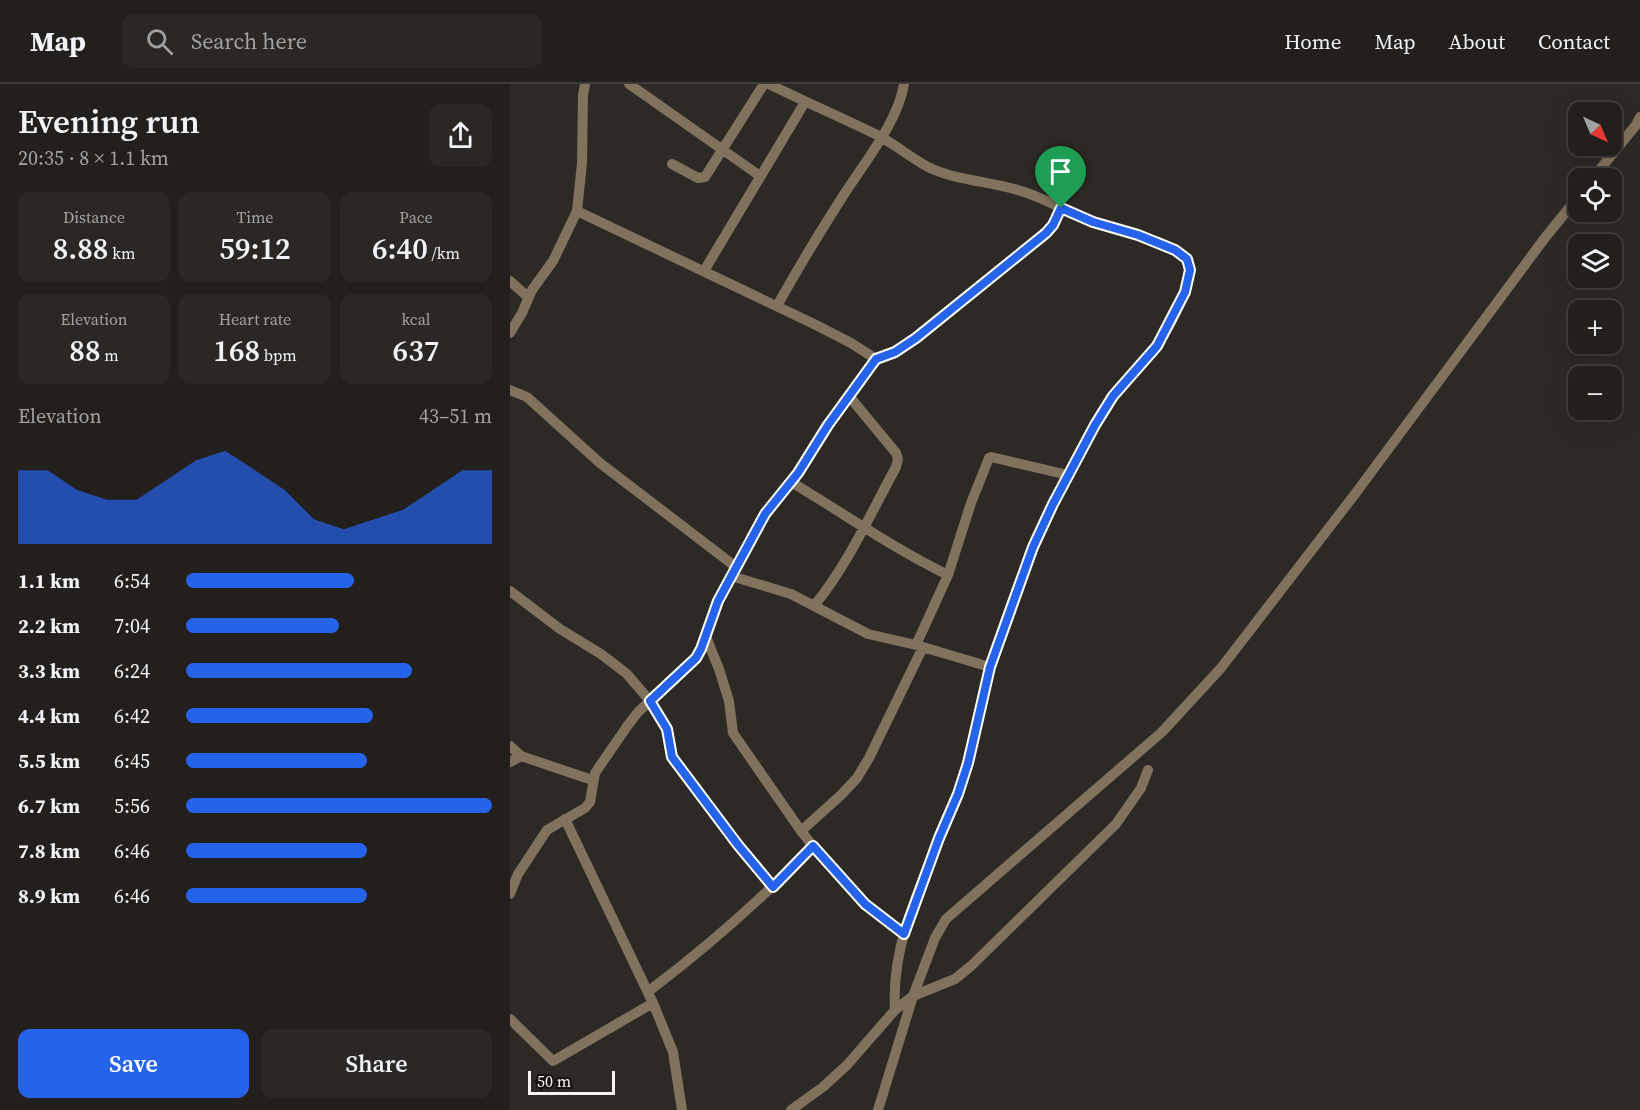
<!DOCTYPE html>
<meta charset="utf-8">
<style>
body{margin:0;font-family:"Source Serif 4",serif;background:#2a2725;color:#f1f3f6;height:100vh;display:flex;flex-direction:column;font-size:22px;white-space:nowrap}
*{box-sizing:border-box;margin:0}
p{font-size:20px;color:#a2a2a3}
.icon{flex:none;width:33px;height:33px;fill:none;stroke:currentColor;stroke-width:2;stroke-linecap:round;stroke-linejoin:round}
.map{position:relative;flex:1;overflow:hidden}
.sheet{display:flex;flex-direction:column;background:#221f1c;width:510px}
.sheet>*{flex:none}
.needle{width:39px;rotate:136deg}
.controls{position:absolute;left:1058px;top:18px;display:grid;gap:12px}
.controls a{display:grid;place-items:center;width:54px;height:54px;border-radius:12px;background:#221f1c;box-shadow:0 6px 24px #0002,0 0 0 2px #3f3d3b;font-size:30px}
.scale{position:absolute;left:18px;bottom:15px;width:87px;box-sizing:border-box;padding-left:6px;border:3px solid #f7f4f1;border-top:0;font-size:16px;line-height:21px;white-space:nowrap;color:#f7f4f1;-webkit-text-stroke:4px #141210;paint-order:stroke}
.pin{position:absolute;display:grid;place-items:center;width:51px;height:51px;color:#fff;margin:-62px -26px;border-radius:50% 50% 50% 0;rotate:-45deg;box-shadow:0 0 6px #0007}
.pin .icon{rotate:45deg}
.round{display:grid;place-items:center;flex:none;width:63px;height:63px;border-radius:12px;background:#2a2725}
.headline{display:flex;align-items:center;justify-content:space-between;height:102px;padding:0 18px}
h1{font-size:33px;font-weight:600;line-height:45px}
.metrics{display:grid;grid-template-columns:repeat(3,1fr);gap:9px;height:102px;padding:6px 18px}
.metrics div{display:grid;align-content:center;border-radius:12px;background:#2a2725;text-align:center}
.metrics b{font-size:30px;font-weight:600}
.metrics small{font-size:16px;font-weight:400}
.metrics p{font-size:16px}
.chart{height:168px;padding:12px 18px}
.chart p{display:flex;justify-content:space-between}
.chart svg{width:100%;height:108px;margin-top:6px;fill:#2563eb;opacity:.7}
.cta{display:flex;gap:12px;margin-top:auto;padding:12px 18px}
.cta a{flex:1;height:69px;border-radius:12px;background:#2563eb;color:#fff;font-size:24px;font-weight:600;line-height:69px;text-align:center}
.cta a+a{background:#2a2725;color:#f1f3f6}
ul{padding:0 18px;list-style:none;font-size:20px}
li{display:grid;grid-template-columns:96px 72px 1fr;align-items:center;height:45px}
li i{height:15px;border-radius:8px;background:#2563eb}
header{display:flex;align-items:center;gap:36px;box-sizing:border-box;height:84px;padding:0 30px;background:#221f1c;border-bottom:2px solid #3f3d3b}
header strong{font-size:28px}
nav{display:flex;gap:33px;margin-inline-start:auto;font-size:21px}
.search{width:420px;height:54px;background:#2a2725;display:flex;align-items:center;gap:15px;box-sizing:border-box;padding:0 21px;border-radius:12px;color:#a2a2a3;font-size:22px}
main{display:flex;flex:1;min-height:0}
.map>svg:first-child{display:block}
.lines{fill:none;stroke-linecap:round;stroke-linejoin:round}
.street{stroke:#80725d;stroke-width:10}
.route-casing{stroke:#fff;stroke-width:12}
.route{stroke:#2563eb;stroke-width:8}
</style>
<header>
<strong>Map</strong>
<div class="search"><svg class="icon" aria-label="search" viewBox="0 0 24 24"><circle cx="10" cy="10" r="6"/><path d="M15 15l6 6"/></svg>Search here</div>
<nav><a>Home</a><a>Map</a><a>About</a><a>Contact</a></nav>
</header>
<main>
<section class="sheet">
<div class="headline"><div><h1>Evening run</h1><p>20:35 · 8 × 1.1 km</p></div><a class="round"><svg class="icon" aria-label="share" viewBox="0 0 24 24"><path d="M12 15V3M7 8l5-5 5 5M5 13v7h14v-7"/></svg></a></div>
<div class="metrics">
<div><p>Distance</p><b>8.88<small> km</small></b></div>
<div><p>Time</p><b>59:12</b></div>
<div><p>Pace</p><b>6:40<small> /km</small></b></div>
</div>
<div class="metrics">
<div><p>Elevation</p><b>88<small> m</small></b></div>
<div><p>Heart rate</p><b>168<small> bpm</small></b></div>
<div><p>kcal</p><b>637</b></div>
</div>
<div class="chart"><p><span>Elevation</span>43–51 m</p>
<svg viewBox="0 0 160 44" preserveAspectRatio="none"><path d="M0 44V14L10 14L20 22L30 26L40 26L50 18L60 10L70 6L80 14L90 22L100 34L110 38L120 34L130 30L140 22L150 14L160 14V44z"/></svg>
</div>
<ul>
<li><b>1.1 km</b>6:54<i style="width:55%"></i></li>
<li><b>2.2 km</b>7:04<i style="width:50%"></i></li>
<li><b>3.3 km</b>6:24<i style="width:74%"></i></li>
<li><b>4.4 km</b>6:42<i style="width:61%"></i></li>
<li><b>5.5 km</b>6:45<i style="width:59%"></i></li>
<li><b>6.7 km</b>5:56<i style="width:100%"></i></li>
<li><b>7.8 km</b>6:46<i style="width:59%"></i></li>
<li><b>8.9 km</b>6:46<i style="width:59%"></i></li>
</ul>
<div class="cta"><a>Save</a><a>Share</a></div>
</section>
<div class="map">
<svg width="1130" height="1026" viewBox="0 0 1130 1026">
<rect width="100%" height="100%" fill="#2d2925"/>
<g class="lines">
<path class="street" d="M 119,0 L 250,92
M 259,0 C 295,18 333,34 369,52 C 386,61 401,74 418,83 C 449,98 485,97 517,109 C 543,118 567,133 593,141 C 614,148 662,158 676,174 C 690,190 658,246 647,261 C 635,279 619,293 605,310 C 596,321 588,335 581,347 C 540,422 505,500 481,582 C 468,623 463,666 449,706 C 424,777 380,848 385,926
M 162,80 L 188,94 L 195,93 L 254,0
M 1083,94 L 1126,41 L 1130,33
M 67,127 L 304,240 L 341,259 L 366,275 L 385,268 L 406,253 L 535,149 L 543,141 L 551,124
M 194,187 L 295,18
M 0,197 L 18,213
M 267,222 C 288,184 310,148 333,112 C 354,79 388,38 394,0
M 0,249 L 12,229 L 22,206 L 43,177 L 67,127 L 72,79 L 73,11 L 75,0
M 0,306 L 17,313 L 90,379 L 226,483
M 281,398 C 333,429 383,464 438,491
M 221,492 L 281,510 L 358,550 L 406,561 L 480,583
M 0,507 L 50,545 L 91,570 L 117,590 L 140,617 L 157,645 L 161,673 L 228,761 L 263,803
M 304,522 C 338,480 360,431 386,383 L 388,375 L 386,369 L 339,312
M 196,553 L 209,585 L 219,617 L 223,649 L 291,747 L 310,771 L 355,820 L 394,850
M 406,561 L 438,491 L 461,419 L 479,374 L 481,373 L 558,391
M 0,662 L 11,672
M 0,678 L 11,672 L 82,696
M 55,735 L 143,919 L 163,968 L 172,1026
M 291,747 L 330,712 L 347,694 L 359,674 L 413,563
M 0,810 L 8,790 L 37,746 L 75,724 L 80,718 L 85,689 L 118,641 L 128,628 L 187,574 L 208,517 L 249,439 L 288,389 L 318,341 L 366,275
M 139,907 C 197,863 252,815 303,762
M 0,935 L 43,977 L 143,919
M 281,1026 L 313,1003 L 337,981 L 385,926 L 403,912 L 445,895 L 461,882 L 606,740 L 631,704 L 638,686
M 368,1026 L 403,912 L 425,854 L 436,835 L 652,648 L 711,584 L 845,410 L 1034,155 L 1068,113"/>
</g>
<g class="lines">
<defs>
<path id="route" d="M 551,124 L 583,138 L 628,151 L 665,166 L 677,175 L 680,186 L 675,208 L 647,262 L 603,312 L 585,341 L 543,420 L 523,463 L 480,583 L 458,679 L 448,710 L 429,754 L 394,850 L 355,820 L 303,762 L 263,803 L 228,761 L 162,673 L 157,645 L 140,617 L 186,574 L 191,565 L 208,517 L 255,430 L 288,389 L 318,341 L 366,275 L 385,268 L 406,254 L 536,149 L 543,141 Z"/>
</defs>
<use href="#route" class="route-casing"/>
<use href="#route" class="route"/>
</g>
</svg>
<div class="controls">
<a><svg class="needle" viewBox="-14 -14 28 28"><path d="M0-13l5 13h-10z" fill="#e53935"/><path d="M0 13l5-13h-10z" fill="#a2a2a3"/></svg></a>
<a><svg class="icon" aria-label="locate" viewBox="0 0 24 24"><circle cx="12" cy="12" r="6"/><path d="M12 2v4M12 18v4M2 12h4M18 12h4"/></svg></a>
<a><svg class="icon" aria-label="layers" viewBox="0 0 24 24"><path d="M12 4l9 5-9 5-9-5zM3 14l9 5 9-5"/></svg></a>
<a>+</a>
<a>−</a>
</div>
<div class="scale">50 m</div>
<div class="pin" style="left:551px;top:124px;background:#1e9e55"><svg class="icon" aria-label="arrive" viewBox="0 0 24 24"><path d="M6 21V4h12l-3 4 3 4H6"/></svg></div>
</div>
</main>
